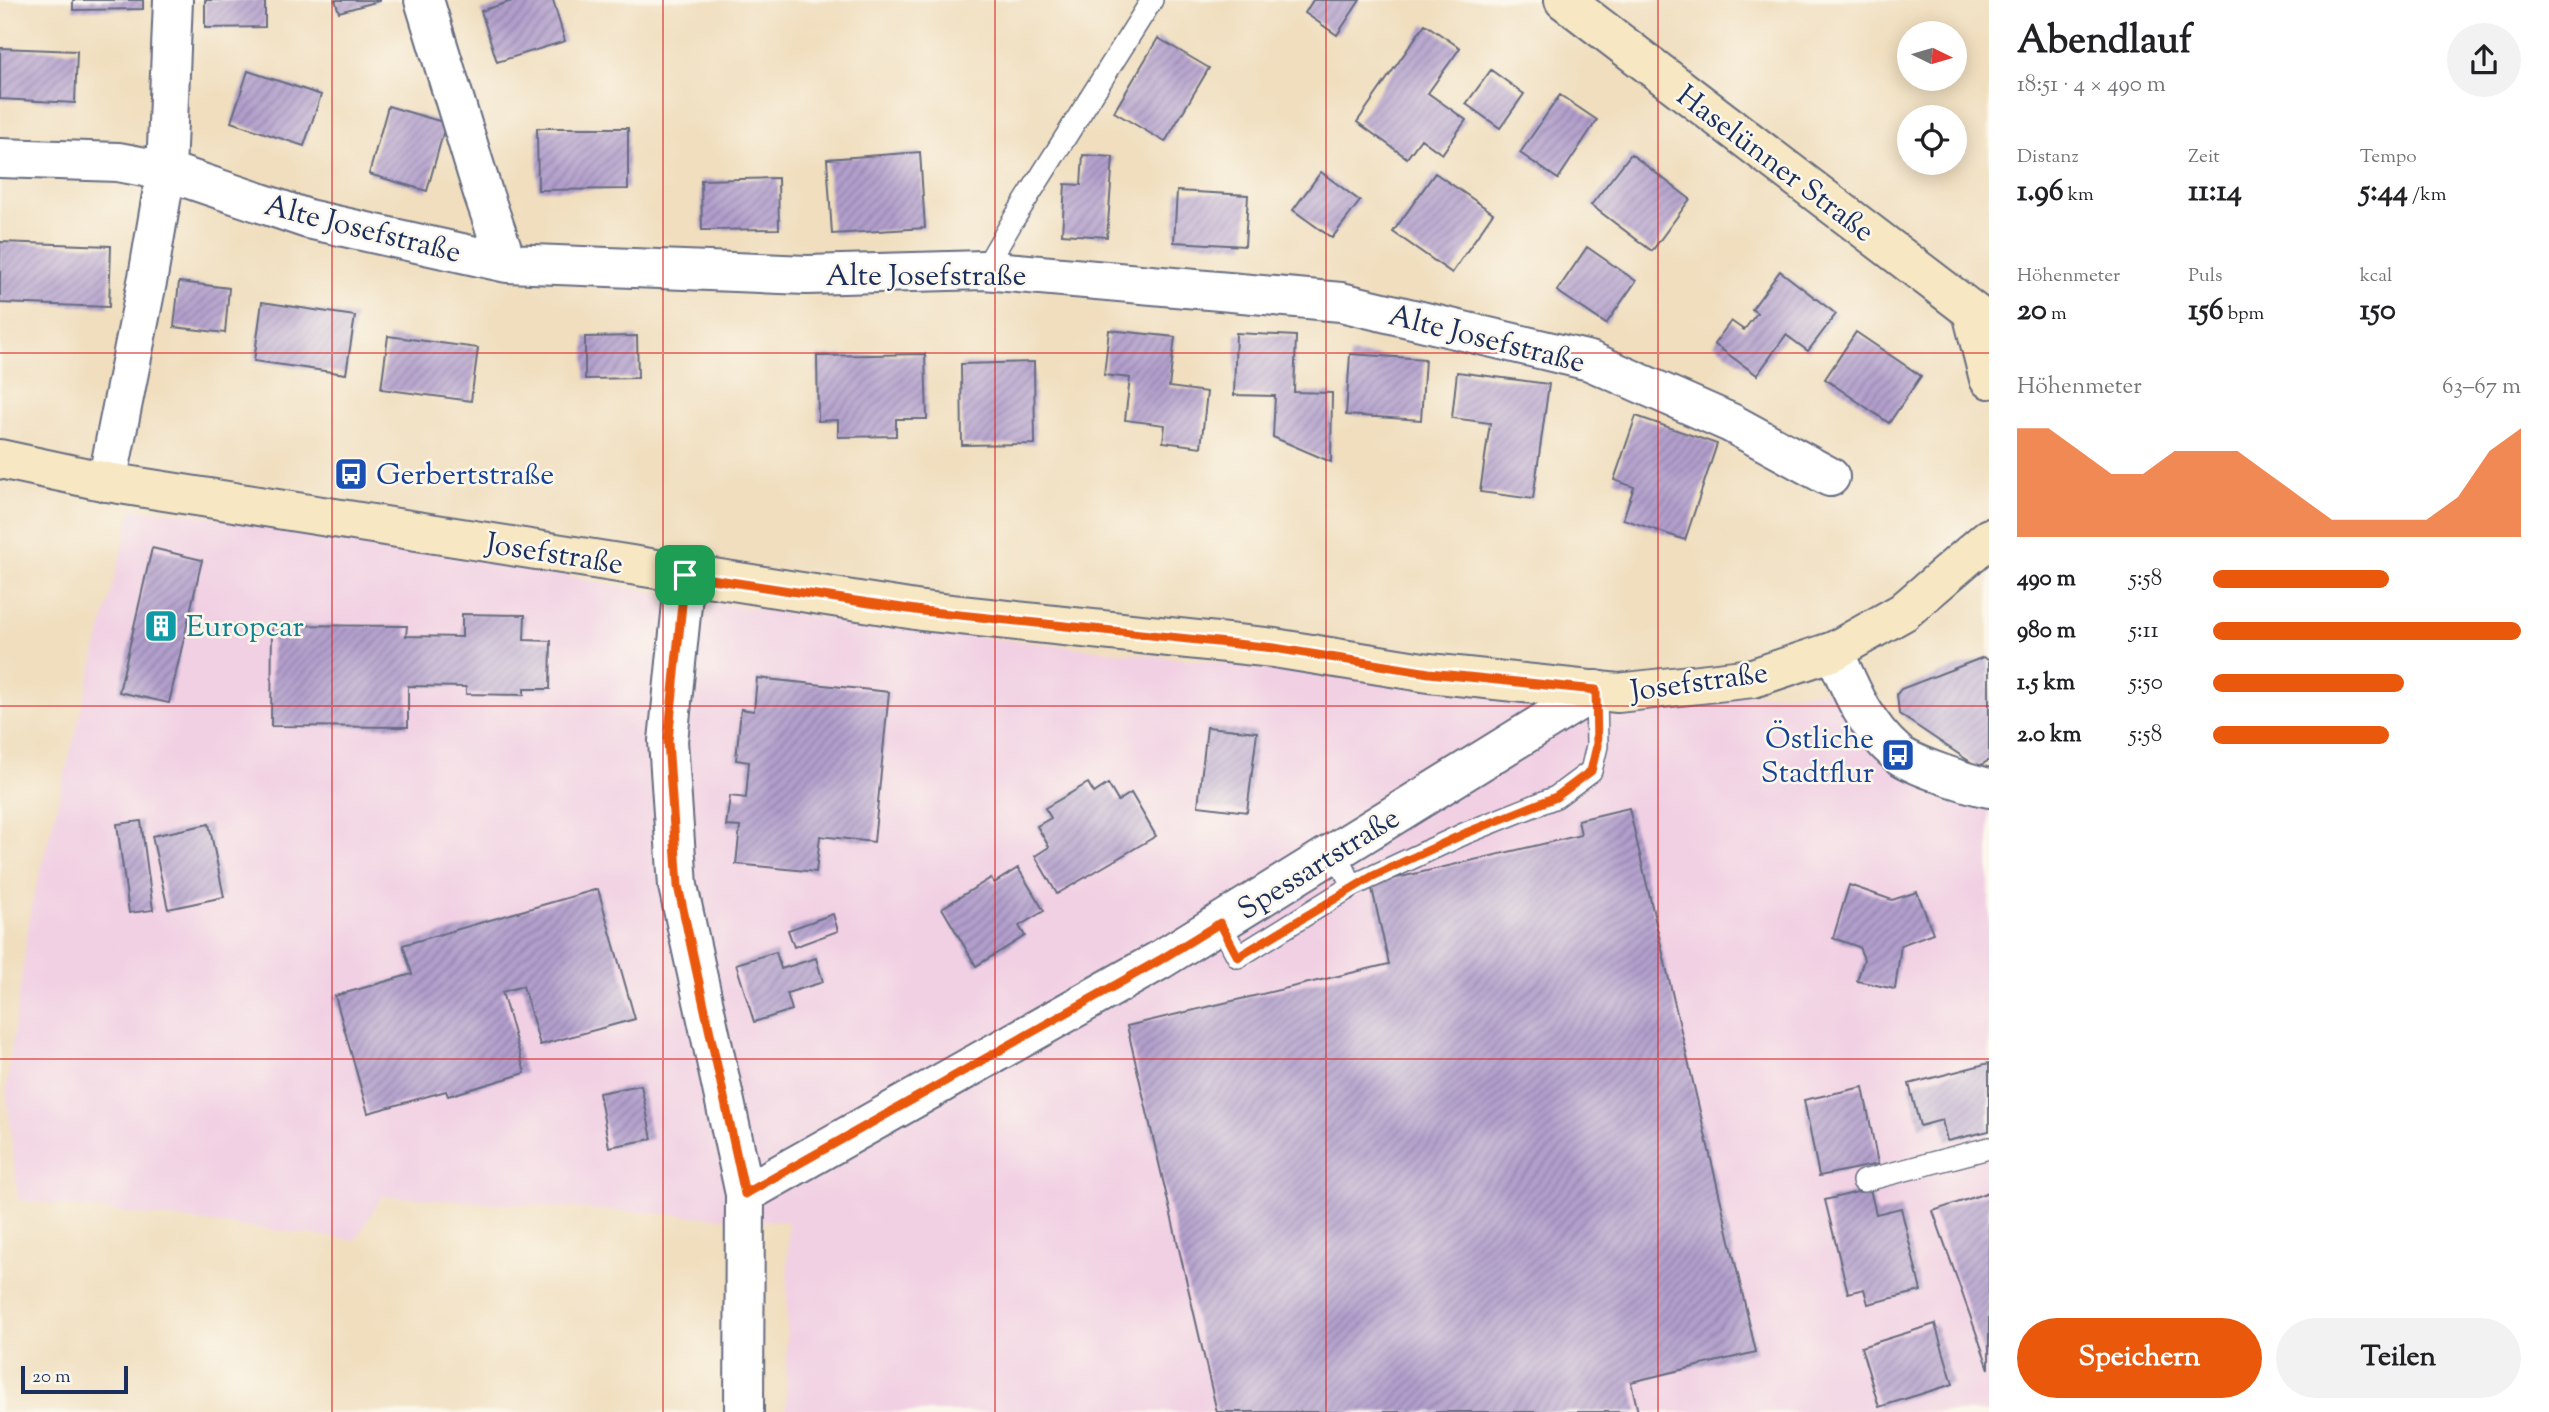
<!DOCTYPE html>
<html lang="de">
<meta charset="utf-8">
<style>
body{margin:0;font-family:"Sorts Mill Goudy",serif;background:#f2f2f2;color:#202124;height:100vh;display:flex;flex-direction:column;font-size:26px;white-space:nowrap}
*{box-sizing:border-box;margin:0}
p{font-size:23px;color:#757577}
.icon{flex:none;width:38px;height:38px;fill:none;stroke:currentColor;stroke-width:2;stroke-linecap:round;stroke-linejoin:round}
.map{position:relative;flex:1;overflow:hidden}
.drawer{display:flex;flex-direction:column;background:#fff;width:560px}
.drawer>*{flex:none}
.needle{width:46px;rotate:95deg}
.fabs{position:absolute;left:1897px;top:21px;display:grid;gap:14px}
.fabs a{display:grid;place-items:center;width:70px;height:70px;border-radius:50%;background:#fff;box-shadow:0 4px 18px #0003;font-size:35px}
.scale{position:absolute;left:21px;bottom:18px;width:107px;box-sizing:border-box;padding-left:7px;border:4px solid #1b2f5e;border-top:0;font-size:19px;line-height:24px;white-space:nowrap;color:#1b2f5e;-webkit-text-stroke:5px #fbf7ec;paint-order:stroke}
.pin{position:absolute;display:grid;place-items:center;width:60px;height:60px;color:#fff;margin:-30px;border-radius:14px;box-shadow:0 4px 10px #0006}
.round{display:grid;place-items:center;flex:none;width:74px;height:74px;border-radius:37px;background:#f2f2f2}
.head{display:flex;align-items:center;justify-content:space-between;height:119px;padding:0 28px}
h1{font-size:38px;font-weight:700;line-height:52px}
.figures{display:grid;grid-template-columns:repeat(3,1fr);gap:10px;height:119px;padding:7px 28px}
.figures div{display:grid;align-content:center}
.figures b{font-size:30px;font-weight:700}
.figures small{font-size:19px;font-weight:400}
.figures p{font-size:19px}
.chart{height:196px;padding:14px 28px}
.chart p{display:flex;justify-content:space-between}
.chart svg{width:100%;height:126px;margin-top:7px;fill:#ea580c;opacity:.7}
.action{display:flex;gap:14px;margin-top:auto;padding:14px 28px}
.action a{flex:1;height:80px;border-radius:42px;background:#ea580c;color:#fff;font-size:28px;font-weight:700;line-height:80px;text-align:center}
.action a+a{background:#f2f2f2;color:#202124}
ul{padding:0 28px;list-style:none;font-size:23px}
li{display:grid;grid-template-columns:112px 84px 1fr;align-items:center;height:52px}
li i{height:18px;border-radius:9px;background:#ea580c}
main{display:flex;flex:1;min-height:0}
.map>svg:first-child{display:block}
.built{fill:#f1d0e3}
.building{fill:url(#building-hatch)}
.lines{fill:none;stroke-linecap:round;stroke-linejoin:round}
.lane-casing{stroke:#666c80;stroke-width:24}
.street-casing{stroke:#666c80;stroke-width:42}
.secondary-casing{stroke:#666c80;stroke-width:42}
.lane{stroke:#fff;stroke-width:21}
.street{stroke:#fff;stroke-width:38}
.secondary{stroke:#f7e8c3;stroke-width:38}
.route-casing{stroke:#fff;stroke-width:14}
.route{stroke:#ea580c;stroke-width:9}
.grid{fill:none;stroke:#d62828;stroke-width:2;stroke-opacity:0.55}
.labels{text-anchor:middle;stroke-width:5;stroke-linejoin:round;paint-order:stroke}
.street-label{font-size:30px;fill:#1b2f5e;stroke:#fbf7ec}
.transit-label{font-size:30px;fill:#164399;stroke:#fbf7ec;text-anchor:start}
.culture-label{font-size:30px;fill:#0d838f;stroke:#fbf7ec;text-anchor:start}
</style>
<main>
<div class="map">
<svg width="1989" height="1412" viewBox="0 0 1989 1412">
<defs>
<pattern id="building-hatch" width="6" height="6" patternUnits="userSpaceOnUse" patternTransform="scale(1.75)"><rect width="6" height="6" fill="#b29fcc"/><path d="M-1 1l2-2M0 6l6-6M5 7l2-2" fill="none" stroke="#9082a9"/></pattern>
</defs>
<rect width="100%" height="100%" fill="#fbf7ec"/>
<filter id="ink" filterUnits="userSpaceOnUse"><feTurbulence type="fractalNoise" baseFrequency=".0143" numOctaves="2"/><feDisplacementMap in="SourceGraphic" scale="14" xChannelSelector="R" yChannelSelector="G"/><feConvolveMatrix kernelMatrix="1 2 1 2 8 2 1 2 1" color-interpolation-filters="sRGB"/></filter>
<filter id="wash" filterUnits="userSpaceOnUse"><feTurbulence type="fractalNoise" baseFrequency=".00686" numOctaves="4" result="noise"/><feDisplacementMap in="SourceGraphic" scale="28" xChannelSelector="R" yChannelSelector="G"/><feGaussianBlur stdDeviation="1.57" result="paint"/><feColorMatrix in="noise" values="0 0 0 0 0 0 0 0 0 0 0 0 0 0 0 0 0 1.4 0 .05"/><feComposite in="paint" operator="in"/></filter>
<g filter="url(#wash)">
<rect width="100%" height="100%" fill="#f0debe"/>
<path class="built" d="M 132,509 L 187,513 L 462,556 L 705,602 L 916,630 L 1430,686 L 1732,696 L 1827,691 L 1989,789 L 1989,1412 L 786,1412 L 788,1222 L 382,1196 L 356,1240 L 18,1200 L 6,1087 L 31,908 Z"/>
<g id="blocks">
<path class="building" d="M 73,0 L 143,0 L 143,9 L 73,10 Z
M 205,0 L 265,0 L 265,27 L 205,28 Z
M 335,0 L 379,0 L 379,1 L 339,12 Z
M 515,0 L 553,0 L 565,41 L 497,62 L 481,11 Z
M 1313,0 L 1360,0 L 1337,35 L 1305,13 Z
M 1425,24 L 1460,48 L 1428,93 L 1466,120 L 1442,154 L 1421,139 L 1407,158 L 1357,122 Z
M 1158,38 L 1209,68 L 1165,142 L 1114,112 Z
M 0,48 L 77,51 L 75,103 L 0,99 Z
M 1491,70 L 1524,94 L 1500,128 L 1466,104 Z
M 248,71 L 321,95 L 304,146 L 231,122 Z
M 1560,95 L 1597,120 L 1558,179 L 1520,153 Z
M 388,106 L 446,123 L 427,191 L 369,174 Z
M 537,128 L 628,128 L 628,189 L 538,190 Z
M 920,152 L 925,228 L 832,234 L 827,159 Z
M 1631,154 L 1690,199 L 1652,251 L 1591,205 Z
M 1083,155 L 1113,157 L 1107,237 L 1062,234 L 1065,184 L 1081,185 Z
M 1321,172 L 1360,201 L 1332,238 L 1293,210 Z
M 1435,173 L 1493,213 L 1452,273 L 1393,232 Z
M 778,178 L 779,229 L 702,230 L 701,180 Z
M 1177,191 L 1248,195 L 1245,246 L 1174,242 Z
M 0,242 L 111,246 L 109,307 L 0,303 Z
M 1587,247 L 1636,281 L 1606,324 L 1557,291 Z
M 1780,271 L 1836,314 L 1808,351 L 1786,335 L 1757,375 L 1714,344 L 1731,321 L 1744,330 L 1757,313 L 1752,309 Z
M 179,282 L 229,288 L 225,333 L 174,327 Z
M 262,302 L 355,316 L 346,374 L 254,361 Z
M 1109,330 L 1175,337 L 1169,387 L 1207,392 L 1201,447 L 1163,442 L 1165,425 L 1125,420 L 1130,378 L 1104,375 Z
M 1856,332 L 1921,376 L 1889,423 L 1825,379 Z
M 1236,333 L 1296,336 L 1294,392 L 1332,393 L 1331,462 L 1273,437 L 1275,396 L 1234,395 Z
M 388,336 L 478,348 L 471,401 L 381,389 Z
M 637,336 L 638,378 L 585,379 L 585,337 Z
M 925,354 L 927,419 L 896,419 L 896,436 L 838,437 L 838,420 L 818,421 L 817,356 Z
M 1350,354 L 1425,359 L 1421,420 L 1346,415 Z
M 1034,362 L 1035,444 L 962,445 L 961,364 Z
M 1457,372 L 1549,384 L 1533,499 L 1480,492 L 1490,423 L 1452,418 Z
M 1636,416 L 1717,444 L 1685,540 L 1623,519 L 1634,487 L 1614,480 Z
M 152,548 L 202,560 L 169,703 L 119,692 Z
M 462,614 L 525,615 L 524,640 L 551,641 L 550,689 L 524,689 L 524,695 L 466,694 L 466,687 L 408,686 L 408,727 L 271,726 L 272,625 L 407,626 L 406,636 L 462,637 Z
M 1984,657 L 1989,661 L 1989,760 L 1978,767 L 1899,714 L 1897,694 L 1901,689 Z
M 757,678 L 889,692 L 874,842 L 820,836 L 816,872 L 736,864 L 740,827 L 726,826 L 730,796 L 746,798 L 749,762 L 736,760 L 741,709 L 754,711 Z
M 1207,727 L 1257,732 L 1247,812 L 1198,806 Z
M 1088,783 L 1094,793 L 1108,784 L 1118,801 L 1131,793 L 1156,836 L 1057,894 L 1035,856 L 1049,847 L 1037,826 L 1051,818 L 1045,808 Z
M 1629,808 L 1756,1352 L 1631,1382 L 1638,1412 L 1217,1412 L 1127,1026 L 1389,964 L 1371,884 L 1581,835 L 1578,820 Z
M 141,821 L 153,910 L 129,913 L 117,824 Z
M 209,824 L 224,897 L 168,909 L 152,836 Z
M 1018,868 L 1044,911 L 1019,926 L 1025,936 L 976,966 L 942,908 L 991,878 L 994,883 Z
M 1849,885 L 1892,900 L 1917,892 L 1933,933 L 1901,945 L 1895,989 L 1857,981 L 1864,959 L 1859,947 L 1833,938 Z
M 598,889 L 635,1019 L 540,1045 L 523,986 L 502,992 L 525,1073 L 448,1096 L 446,1091 L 368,1113 L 335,996 L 412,974 L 403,945 Z
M 833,914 L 838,931 L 794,947 L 788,930 Z
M 776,952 L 781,969 L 816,958 L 823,982 L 787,993 L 792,1010 L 754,1022 L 736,964 Z
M 1989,1063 L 1989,1131 L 1947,1141 L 1942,1120 L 1920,1126 L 1909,1084 Z
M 641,1085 L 652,1139 L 609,1147 L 599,1093 Z
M 1863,1087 L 1878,1164 L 1819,1176 L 1804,1100 Z
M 1870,1189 L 1876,1214 L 1901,1208 L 1921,1291 L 1868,1304 L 1864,1289 L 1848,1293 L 1825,1200 Z
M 1989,1192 L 1989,1369 L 1933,1211 Z
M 1935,1324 L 1953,1384 L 1879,1407 L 1861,1347 Z"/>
</g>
</g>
<g filter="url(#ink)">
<use href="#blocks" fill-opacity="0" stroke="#666c80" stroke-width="2"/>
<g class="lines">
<defs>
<path id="lane" d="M 984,270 L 1012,222 L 1152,0
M 1336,852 L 1352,886 L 1466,833 L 1556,797 L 1591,771 L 1597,746 L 1596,690
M 1220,923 L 1238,957 L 1352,886
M 1863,1181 L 1989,1148"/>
<path id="street" d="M 424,0 L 483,193 L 507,263
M 0,158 L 118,162 L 166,171 L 308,219 L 507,263 L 807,275 L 984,270 L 1341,302 L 1590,361 L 1731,423 L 1830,477
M 107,482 L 148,277 L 166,171 L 173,0
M 685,575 L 668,741 L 678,886 L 745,1194 L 744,1412
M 1834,651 C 1850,688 1865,726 1897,753 C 1910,765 1970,784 1989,788
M 745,1194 L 1160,960 L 1596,690"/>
<path id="secondary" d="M 1564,0 L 1989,324
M 1972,312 L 1989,379
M 0,459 L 107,482 L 922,611 L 1274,648 L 1429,673 L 1618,693 L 1753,678 L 1834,651 L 1903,612 L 1989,538"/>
</defs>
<use href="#lane" class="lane-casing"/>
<use href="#street" class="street-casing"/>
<use href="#secondary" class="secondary-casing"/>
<use href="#lane" class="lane"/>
<use href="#street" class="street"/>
<use href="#secondary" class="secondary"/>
</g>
</g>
<g class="lines" filter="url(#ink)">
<defs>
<path id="route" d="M 685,575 L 922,611 L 1274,648 L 1429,673 L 1596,690 L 1597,746 L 1591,771 L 1556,797 L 1466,833 L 1373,876 L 1238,957 L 1220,923 L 1160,960 L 745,1194 L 678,886 L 668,741 Z"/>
</defs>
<use href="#route" class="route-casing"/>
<use href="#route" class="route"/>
</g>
<path class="grid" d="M 332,0 L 332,1412M 663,0 L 663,1412M 995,0 L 995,1412M 1326,0 L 1326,1412M 1658,0 L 1658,1412M 0,353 L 1989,353M 0,706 L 1989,706M 0,1059 L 1989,1059"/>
<defs>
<symbol id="bus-square" viewBox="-11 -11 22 22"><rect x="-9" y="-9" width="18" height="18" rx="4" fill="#1a4fb4" stroke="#fbf7ec"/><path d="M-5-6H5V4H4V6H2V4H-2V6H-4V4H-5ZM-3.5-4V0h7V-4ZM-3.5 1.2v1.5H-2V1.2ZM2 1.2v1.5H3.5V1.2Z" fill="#fff"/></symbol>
<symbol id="building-square" viewBox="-11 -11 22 22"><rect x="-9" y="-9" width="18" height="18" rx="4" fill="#0f9aa8" stroke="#fbf7ec"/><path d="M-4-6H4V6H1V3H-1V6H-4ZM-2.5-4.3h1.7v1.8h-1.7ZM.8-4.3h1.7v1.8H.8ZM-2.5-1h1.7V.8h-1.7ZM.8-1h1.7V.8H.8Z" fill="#fff"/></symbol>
</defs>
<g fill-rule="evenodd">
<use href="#bus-square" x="332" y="455" width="38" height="38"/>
<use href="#building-square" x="142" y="607" width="38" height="38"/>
<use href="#bus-square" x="1879" y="736" width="38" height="38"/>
</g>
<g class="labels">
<g class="street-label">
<text transform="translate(1776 163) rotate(37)" y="10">Haselünner Straße</text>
<text transform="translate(363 228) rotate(14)" y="10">Alte Josefstraße</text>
<text x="926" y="285">Alte Josefstraße</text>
<text transform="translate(1487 338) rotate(14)" y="10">Alte Josefstraße</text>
<text transform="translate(555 553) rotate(9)" y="10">Josefstraße</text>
<text transform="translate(1699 681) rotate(-8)" y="10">Josefstraße</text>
<text transform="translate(1318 863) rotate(-32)" y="10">Spessartstraße</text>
</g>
<g class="transit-label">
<text x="376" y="484">Gerbertstraße</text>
<text x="1874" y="748" text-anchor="end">Östliche<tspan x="1874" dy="34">Stadtflur</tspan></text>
</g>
<g class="culture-label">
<text x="186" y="636">Europcar</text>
</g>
</g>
</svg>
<div class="fabs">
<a><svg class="needle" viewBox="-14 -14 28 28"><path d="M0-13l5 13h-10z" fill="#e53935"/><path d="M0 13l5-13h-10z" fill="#757577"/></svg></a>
<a><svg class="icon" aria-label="locate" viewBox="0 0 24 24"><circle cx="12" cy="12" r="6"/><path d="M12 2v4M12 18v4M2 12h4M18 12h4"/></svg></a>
</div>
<div class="scale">20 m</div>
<div class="pin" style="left:685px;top:575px;background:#1e9e55"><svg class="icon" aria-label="arrive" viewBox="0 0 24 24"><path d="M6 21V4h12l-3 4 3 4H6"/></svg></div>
</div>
<section class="drawer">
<div class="head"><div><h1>Abendlauf</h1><p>18:51 · 4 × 490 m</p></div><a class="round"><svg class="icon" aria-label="share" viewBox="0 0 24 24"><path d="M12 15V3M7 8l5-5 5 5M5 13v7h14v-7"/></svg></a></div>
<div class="figures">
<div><p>Distanz</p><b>1.96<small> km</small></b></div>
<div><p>Zeit</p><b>11:14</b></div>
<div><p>Tempo</p><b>5:44<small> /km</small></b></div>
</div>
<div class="figures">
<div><p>Höhenmeter</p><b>20<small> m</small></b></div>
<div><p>Puls</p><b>156<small> bpm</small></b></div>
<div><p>kcal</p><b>150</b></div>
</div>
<div class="chart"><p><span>Höhenmeter</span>63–67 m</p>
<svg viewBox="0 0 160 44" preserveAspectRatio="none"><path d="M0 44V6L10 6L20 14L30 22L40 22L50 14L60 14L70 14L80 22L90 30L100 38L110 38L120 38L130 38L140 30L150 14L160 6V44z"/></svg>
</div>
<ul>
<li><b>490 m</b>5:58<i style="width:57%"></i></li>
<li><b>980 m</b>5:11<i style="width:100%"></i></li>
<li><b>1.5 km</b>5:50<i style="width:62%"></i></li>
<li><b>2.0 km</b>5:58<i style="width:57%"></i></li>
</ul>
<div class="action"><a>Speichern</a><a>Teilen</a></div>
</section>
</main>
